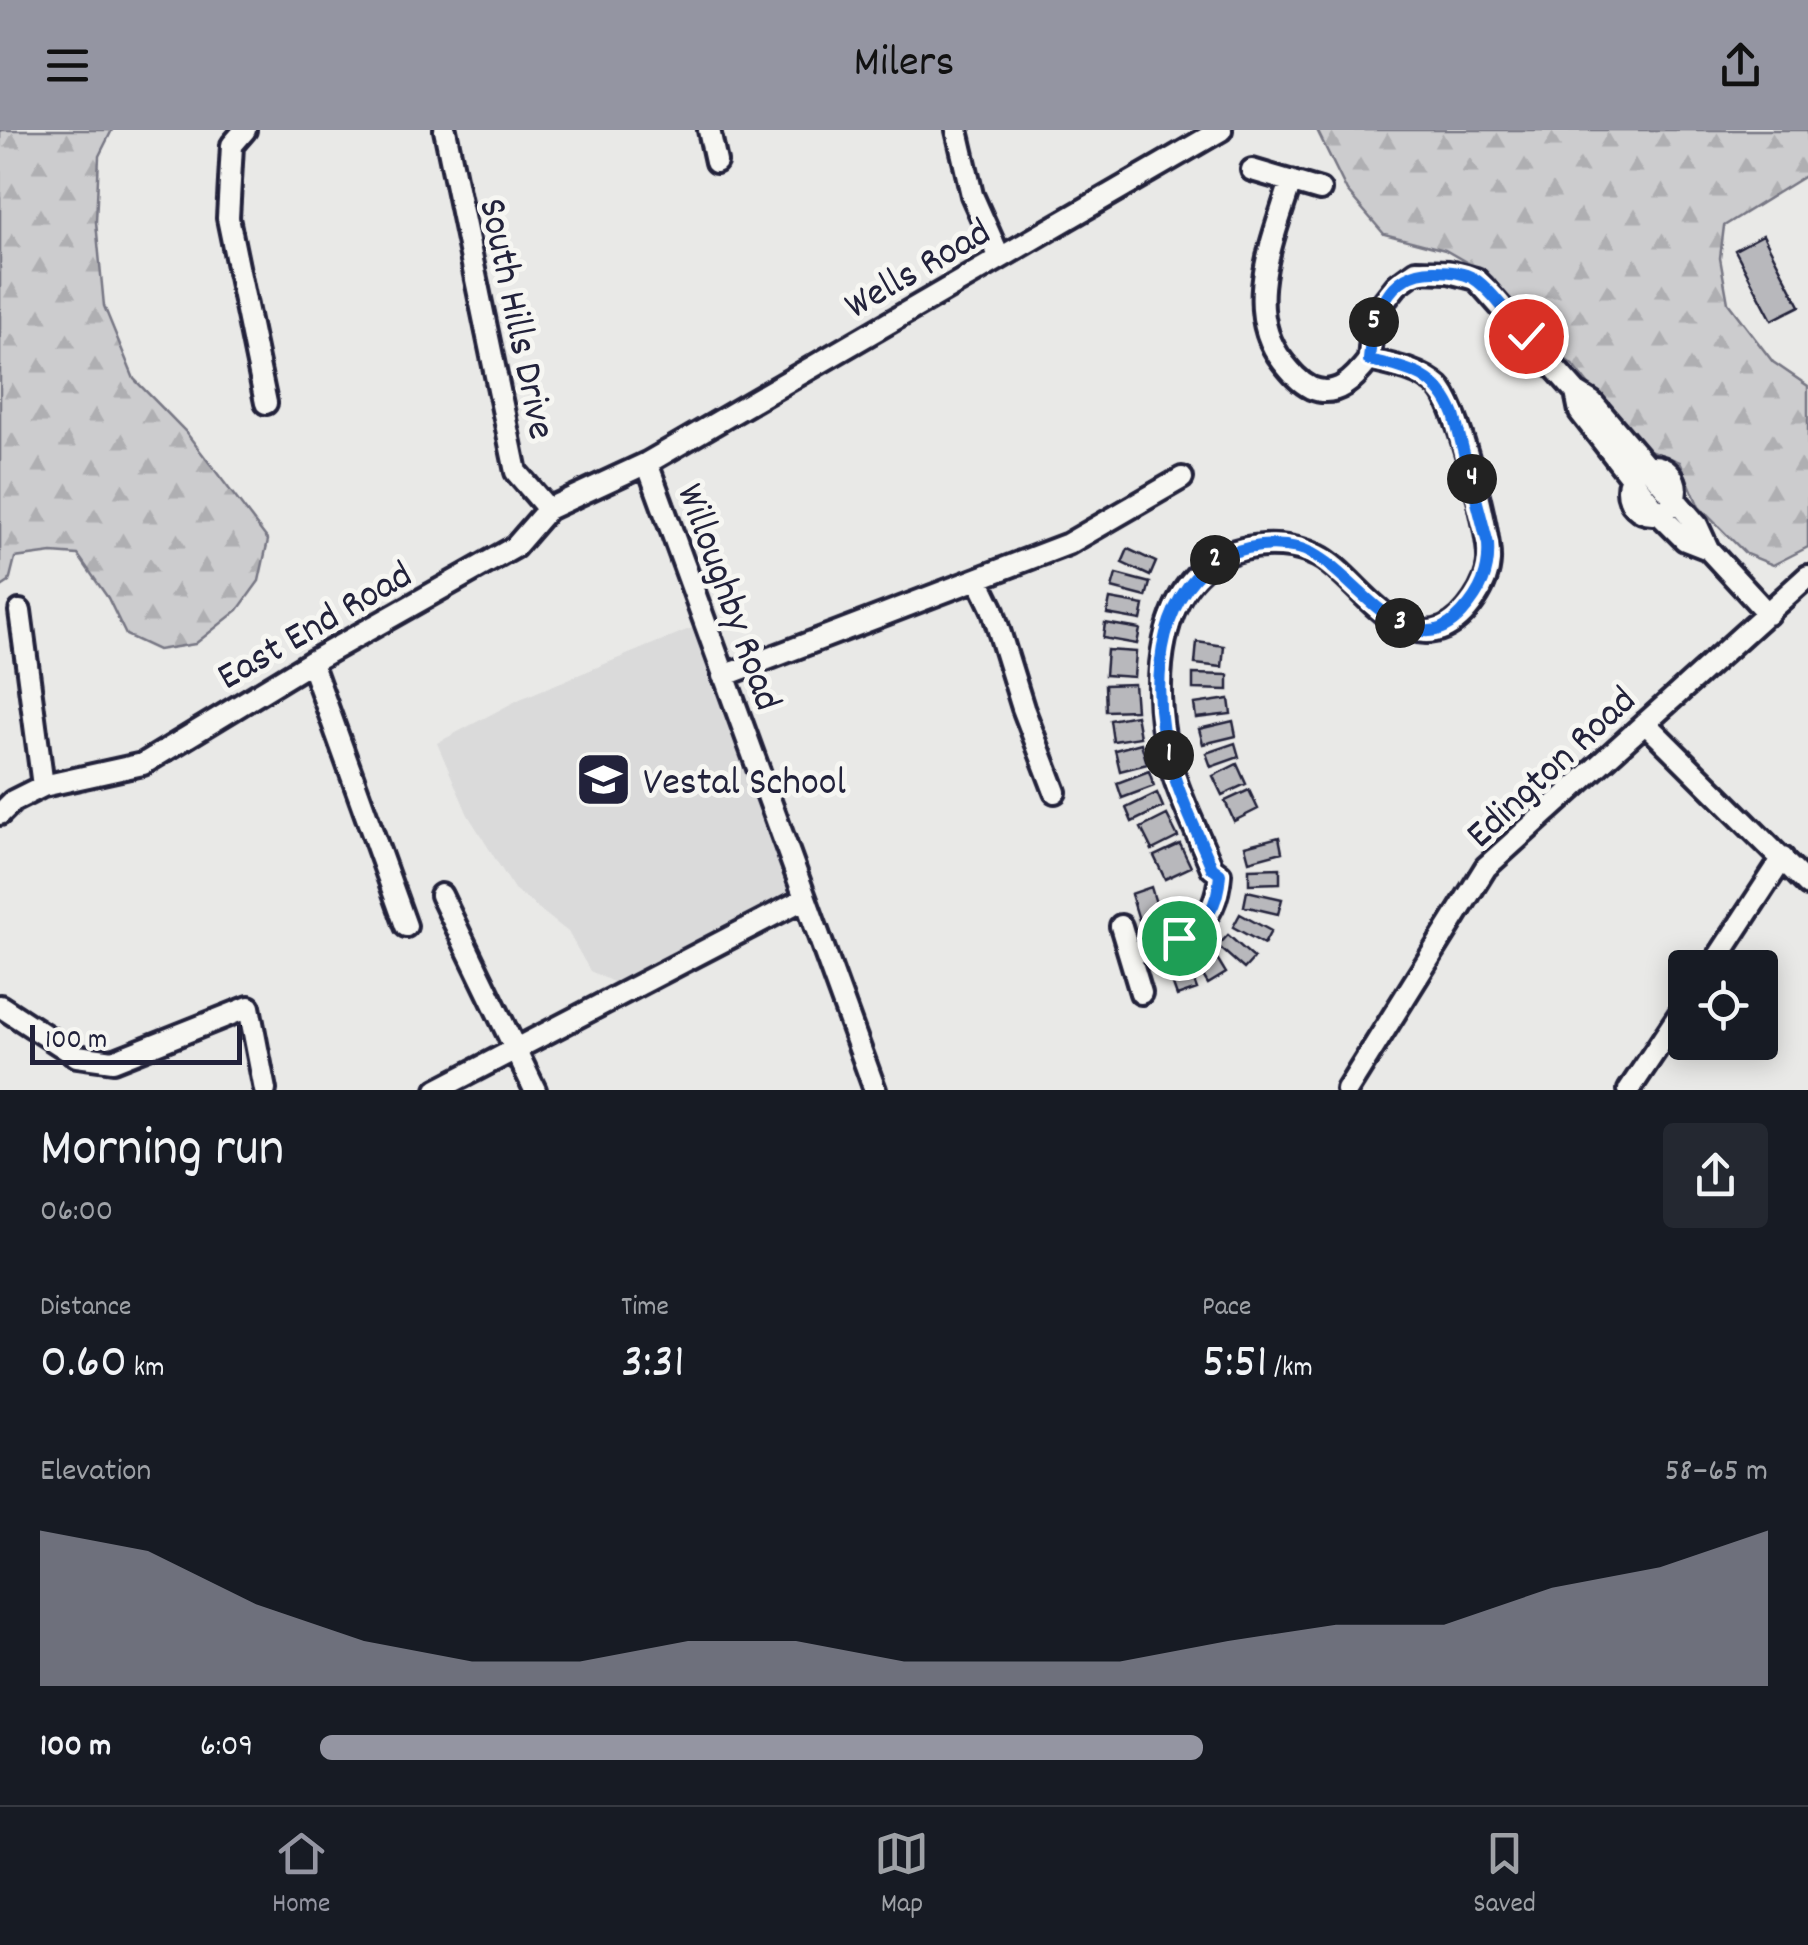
<!DOCTYPE html>
<meta charset="utf-8">
<style>
body{margin:0;font-family:Dekko,sans-serif;background:#242831;color:#f1f3f6;height:100vh;display:flex;flex-direction:column;font-size:38px;white-space:nowrap}
*{box-sizing:border-box;margin:0}
p{font-size:32px;color:#9ea1a6}
.icon{flex:none;width:55px;height:55px;fill:none;stroke:currentColor;stroke-width:2;stroke-linecap:round;stroke-linejoin:round}
.map{position:relative;height:960px;overflow:hidden}
.drawer{display:flex;flex-direction:column;background:#171b24;flex:1}
.drawer>*{flex:none}
.buttons{position:absolute;left:1668px;top:820px;display:grid;gap:20px}
.buttons a{display:grid;place-items:center;width:110px;height:110px;border-radius:10px;background:#171b24;box-shadow:0 5px 25px #0003;font-size:50px}
.scale{position:absolute;left:30px;bottom:25px;width:212px;box-sizing:border-box;padding-left:10px;border:5px solid #22223b;border-top:0;font-size:28px;line-height:35px;white-space:nowrap;color:#22223b;-webkit-text-stroke:8px #f6f6f2;paint-order:stroke}
.pin{position:absolute;display:grid;place-items:center;width:85px;height:85px;color:#fff;margin:-42px;border:5px solid #fff;border-radius:50%;box-shadow:0 2px 10px #0007}
.km{position:absolute;width:50px;height:50px;margin:-25px;border-radius:50%;background:#222;color:#fff;font-size:28px;line-height:50px;text-align:center}
.round{display:grid;place-items:center;flex:none;width:105px;height:105px;border-radius:10px;background:#242831}
.head{display:flex;align-items:center;justify-content:space-between;height:170px;padding:0 40px}
h1{font-size:55px;font-weight:600;line-height:75px}
.stats{display:grid;grid-template-columns:repeat(3,1fr);gap:15px;height:170px;padding:10px 40px}
.stats div{display:grid;align-content:center}
.stats b{font-size:50px;font-weight:600}
.stats small{font-size:28px;font-weight:400}
.stats p{font-size:28px}
.chart{height:280px;padding:20px 40px}
.chart p{display:flex;justify-content:space-between}
.chart svg{width:100%;height:180px;margin-top:10px;fill:#9495a2;opacity:.7}
ul{padding:0 40px;list-style:none;font-size:32px}
li{display:grid;grid-template-columns:160px 120px 1fr;align-items:center;height:75px}
li i{height:25px;border-radius:12px;background:#9495a2}
header{display:flex;justify-content:space-between;align-items:center;height:130px;padding:0 40px;background:#9495a2;color:#111;font-size:45px;font-weight:600}
.menu{display:flex;justify-content:space-around;align-items:center;height:140px;border-top:2px solid #363941;background:#171b24;font-size:28px;color:#9ea1a6}
.menu a{display:grid;justify-items:center;gap:5px}
.menu .selected{color:#9495a2}
.map>svg:first-child{display:block}
.built{fill:#dadada}
.forest{fill:url(#forest-firs);stroke:#777784;stroke-width:2.5}
.building{fill:#b8b8bc;stroke:#22223b;stroke-width:2.5}
.lines{fill:none;stroke-linecap:round;stroke-linejoin:round}
.minor-casing{stroke:#22223b;stroke-width:28}
.minor{stroke:#f6f6f2;stroke-width:20}
.route-casing{stroke:#fff;stroke-width:20}
.route{stroke:#1a73e8;stroke-width:12}
.labels{text-anchor:middle;stroke-width:10;stroke-linejoin:round;paint-order:stroke}
.street-label{font-size:40px;fill:#22223b;stroke:#f6f6f2}
.poi-label{font-size:40px;fill:#22223b;stroke:#f6f6f2;text-anchor:start}
</style>
<header><svg class="icon" aria-label="menu" viewBox="0 0 24 24"><path d="M4 6h16M4 12h16M4 18h16"/></svg>Milers<svg class="icon" aria-label="share" viewBox="0 0 24 24"><path d="M12 15V3M7 8l5-5 5 5M5 13v7h14v-7"/></svg></header>
<div class="map">
<svg width="1808" height="960" viewBox="0 0 1808 960">
<defs>
<pattern id="forest-firs" width="22" height="20" patternUnits="userSpaceOnUse" patternTransform="scale(2.5)"><rect width="22" height="20" fill="#ccccce"/><path d="M5 1l3.5 6h-7zM16 11l3.5 6h-7z" fill="#afafb2"/></pattern>
</defs>
<rect width="100%" height="100%" fill="#e9e9e7"/>
<filter id="ink" filterUnits="userSpaceOnUse"><feTurbulence type="fractalNoise" baseFrequency=".01" numOctaves="2"/><feDisplacementMap in="SourceGraphic" scale="20" xChannelSelector="R" yChannelSelector="G"/><feConvolveMatrix kernelMatrix="1 2 1 2 8 2 1 2 1" color-interpolation-filters="sRGB"/></filter>
<g filter="url(#ink)">
<path class="built" d="M 699,495 L 794,758 L 615,853 L 590,841 L 568,802 L 514,759 L 468,685 L 437,613 L 520,569 Z"/>
<path class="forest" d="M 0,0 L 112,0 L 99,26 L 96,92 L 104,176 L 134,249 L 185,301 L 268,410 L 259,451 L 238,480 L 195,514 L 158,520 L 126,505 L 108,468 L 78,425 L 52,423 L 15,428 L 9,452 L 0,458 Z
M 1317,0 L 1808,0 L 1808,44 L 1724,96 L 1720,128 L 1728,173 L 1773,232 L 1808,256 L 1808,417 L 1773,435 L 1746,424 L 1699,377 L 1680,332 L 1634,314 L 1575,237 L 1536,205 L 1492,147 L 1445,120 L 1384,104 L 1347,61 Z"/>
<path class="building" d="M 1763,105 L 1800,176 L 1772,190 L 1735,120 Z
M 1128,419 L 1156,432 L 1150,446 L 1122,433 Z
M 1116,444 L 1150,453 L 1146,467 L 1112,458 Z
M 1110,469 L 1144,475 L 1141,490 L 1107,484 Z
M 1105,493 L 1140,499 L 1137,514 L 1103,508 Z
M 1197,512 L 1224,516 L 1222,537 L 1195,534 Z
M 1107,520 L 1136,522 L 1134,547 L 1105,545 Z
M 1193,544 L 1228,545 L 1228,560 L 1193,559 Z
M 1134,554 L 1136,580 L 1106,581 L 1105,555 Z
M 1229,569 L 1231,584 L 1196,588 L 1194,574 Z
M 1136,585 L 1140,607 L 1113,611 L 1110,590 Z
M 1233,591 L 1236,606 L 1203,614 L 1199,599 Z
M 1141,613 L 1147,634 L 1120,641 L 1115,620 Z
M 1235,613 L 1239,627 L 1211,637 L 1206,623 Z
M 1237,634 L 1246,654 L 1222,665 L 1213,646 Z
M 1149,641 L 1154,656 L 1122,668 L 1117,653 Z
M 1249,660 L 1258,679 L 1234,691 L 1225,671 Z
M 1157,663 L 1163,677 L 1132,692 L 1126,678 Z
M 1167,685 L 1178,707 L 1152,720 L 1141,698 Z
M 1279,707 L 1282,722 L 1249,731 L 1245,716 Z
M 1180,714 L 1191,737 L 1165,749 L 1154,726 Z
M 1280,738 L 1280,753 L 1249,754 L 1249,739 Z
M 1151,757 L 1159,783 L 1139,790 L 1131,764 Z
M 1247,761 L 1282,769 L 1278,784 L 1244,776 Z
M 1240,784 L 1271,801 L 1264,814 L 1233,797 Z
M 1228,805 L 1254,828 L 1244,839 L 1218,816 Z
M 1212,820 L 1226,843 L 1208,854 L 1194,831 Z
M 1187,833 L 1197,859 L 1177,866 L 1168,841 Z"/>
<g class="lines">
<defs>
<path id="minor" d="M 245,0 L 232,15 L 228,88 L 266,273
M 445,0 L 516,342 L 548,379
M 709,0 L 716,32
M 957,0 L 972,65 L 1000,128
M 1252,40 L 1320,60
M 1291,51 C 1274,108 1241,179 1283,232 C 1291,242 1299,252 1311,258 C 1337,269 1355,248 1369,230
M 1369,230 L 1372,197 L 1382,174 L 1397,155 L 1416,141 L 1449,142 L 1476,149 L 1576,262 L 1592,272 L 1697,395 L 1708,419 L 1768,484
M 1576,262 L 1580,282 L 1659,384 L 1685,410 L 1708,419
M 647,333 L 875,960
M1628 360a24 24 0 1 1 48 0a24 24 0 1 1-48 0Z
M 978,449 L 992,478 L 1023,578 L 1055,662
M 20,481 L 43,656
M 311,532 L 406,796
M 723,546 L 1068,414 L 1182,348
M 1645,593 L 1808,755
M 0,684 L 13,671 L 43,656 L 143,634 L 311,532 L 515,417 L 548,379 L 647,333 L 1221,0
M 441,765 L 535,960
M 1121,796 L 1141,863
M 1130,825 C 1179,808 1215,804 1220,744 L 1212,738 C 1199,706 1182,673 1172,640 C 1149,567 1152,440 1243,419 C 1267,413 1296,415 1318,426 C 1354,443 1394,520 1444,498 C 1466,488 1488,455 1489,431 C 1491,404 1457,274 1439,257 C 1420,240 1392,235 1369,230
M 1711,838 L 1783,728
M 0,876 L 77,926 L 113,931 L 249,877 L 265,960
M 437,960 L 804,769
M 1347,960 L 1486,737 L 1808,446
M 1629,960 L 1685,876"/>
</defs>
<use href="#minor" class="minor-casing"/>
<use href="#minor" class="minor"/>
</g>
</g>
<g class="lines" filter="url(#ink)">
<defs>
<path id="route" d="M 1179,808 C 1207,794 1218,776 1220,744 L 1212,738 C 1199,706 1182,673 1172,639 C 1152,576 1151,486 1204,439 C 1228,418 1266,411 1298,418 C 1350,430 1405,545 1462,483 C 1481,462 1490,442 1488,414 L 1454,285 C 1438,244 1409,239 1369,230 C 1372,189 1387,140 1435,141 C 1448,141 1462,142 1473,148 C 1490,158 1512,190 1526,206"/>
</defs>
<use href="#route" class="route-casing"/>
<use href="#route" class="route"/>
</g>
<defs>
<symbol id="school-square" viewBox="-11 -11 22 22"><rect x="-9" y="-9" width="18" height="18" rx="4" fill="#22223b" stroke="#f6f6f2"/><path d="M0-5L7-2L0 1L-7-2ZM-4 1L0 2.5L4 1V4Q0 6-4 4Z" fill="#fff"/></symbol>
</defs>
<g fill-rule="evenodd">
<use href="#school-square" x="572" y="618" width="63" height="63"/>
</g>
<g class="labels">
<g class="street-label">
<text transform="translate(916 136) rotate(-30)" y="14">Wells Road</text>
<text transform="translate(520 188) rotate(78)" y="14">South Hills Drive</text>
<text transform="translate(732 466) rotate(70)" y="14">Willoughby Road</text>
<text transform="translate(313 493) rotate(-30)" y="14">East End Road</text>
<text transform="translate(1549 635) rotate(-43)" y="14">Edington Road</text>
</g>
<g class="poi-label">
<text x="643" y="663">Vestal School</text>
</g>
</g>
</svg>
<div class="buttons">
<a><svg class="icon" aria-label="locate" viewBox="0 0 24 24"><circle cx="12" cy="12" r="6"/><path d="M12 2v4M12 18v4M2 12h4M18 12h4"/></svg></a>
</div>
<div class="scale">100 m</div>
<div class="pin" style="left:1179px;top:808px;background:#1e9e55"><svg class="icon" aria-label="arrive" viewBox="0 0 24 24"><path d="M6 21V4h12l-3 4 3 4H6"/></svg></div>
<div class="pin" style="left:1526px;top:206px;background:#d93025"><svg class="icon" aria-label="check" viewBox="0 0 24 24"><path d="M5 12l5 5 9-10"/></svg></div>
<b class="km" style="left:1169px;top:625px">1</b>
<b class="km" style="left:1215px;top:430px">2</b>
<b class="km" style="left:1400px;top:493px">3</b>
<b class="km" style="left:1472px;top:349px">4</b>
<b class="km" style="left:1374px;top:192px">5</b>
</div>
<section class="drawer">
<div class="head"><div><h1>Morning run</h1><p>06:00</p></div><a class="round"><svg class="icon" aria-label="share" viewBox="0 0 24 24"><path d="M12 15V3M7 8l5-5 5 5M5 13v7h14v-7"/></svg></a></div>
<div class="stats">
<div><p>Distance</p><b>0.60<small> km</small></b></div>
<div><p>Time</p><b>3:31</b></div>
<div><p>Pace</p><b>5:51<small> /km</small></b></div>
</div>
<div class="chart"><p><span>Elevation</span>58–65 m</p>
<svg viewBox="0 0 160 44" preserveAspectRatio="none"><path d="M0 44V6L10 11L20 24L30 33L40 38L50 38L60 33L70 33L80 38L90 38L100 38L110 33L120 29L130 29L140 20L150 15L160 6V44z"/></svg>
</div>
<ul>
<li><b>100 m</b>6:09<i style="width:61%"></i></li>
</ul>
</section>
<nav class="menu">
<a class="selected"><svg class="icon" aria-label="home" viewBox="0 0 24 24"><path d="M3 11l9-7 9 7M6 9v11h12V9"/></svg>Home</a>
<a><svg class="icon" aria-label="map" viewBox="0 0 24 24"><path d="M3 6l6-2 6 2 6-2v14l-6 2-6-2-6 2zM9 4v14M15 6v14"/></svg>Map</a>
<a><svg class="icon" aria-label="saved" viewBox="0 0 24 24"><path d="M7 4h10v16l-5-4-5 4z"/></svg>Saved</a>
</nav>
